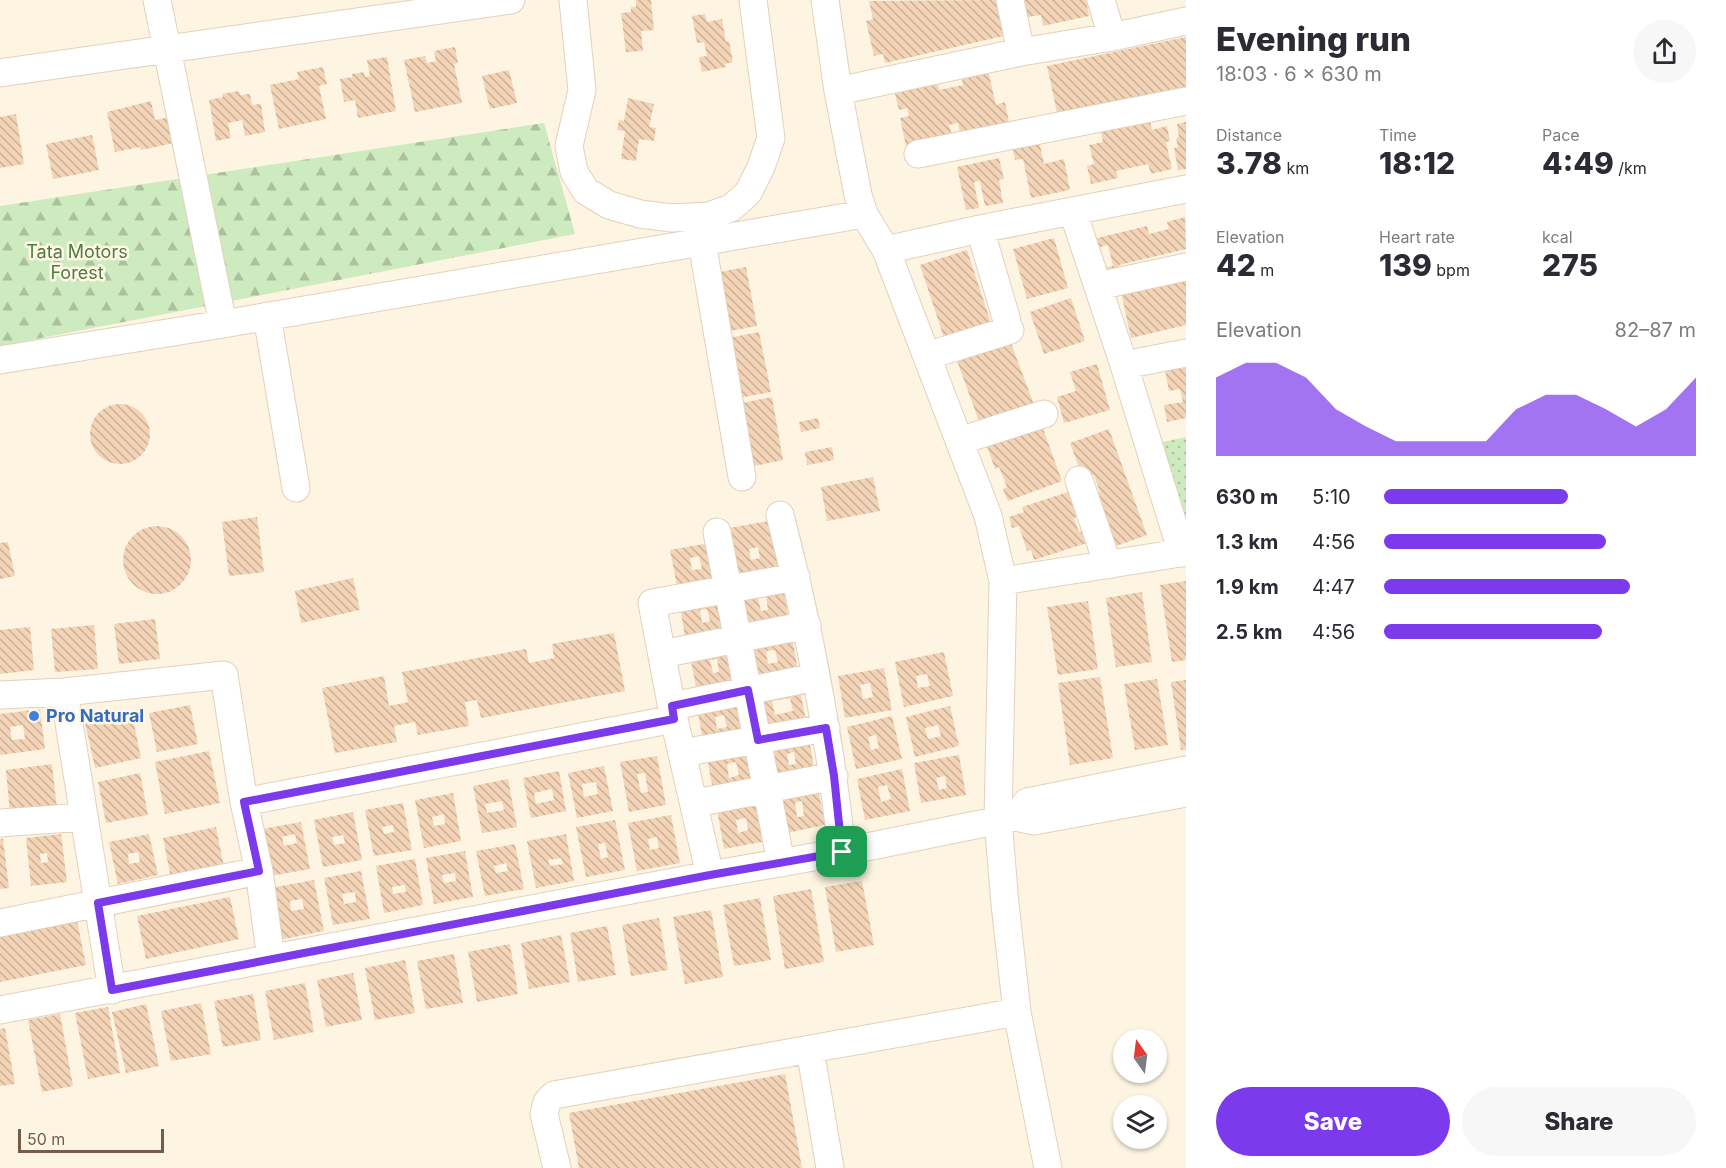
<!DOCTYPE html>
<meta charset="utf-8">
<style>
body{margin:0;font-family:Inter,sans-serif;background:#f7f7f7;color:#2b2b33;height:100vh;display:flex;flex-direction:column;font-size:22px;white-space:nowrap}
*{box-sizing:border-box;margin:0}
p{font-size:20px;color:#7c7c81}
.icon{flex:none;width:33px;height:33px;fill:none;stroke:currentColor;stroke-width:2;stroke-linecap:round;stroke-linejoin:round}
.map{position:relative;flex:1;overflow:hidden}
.drawer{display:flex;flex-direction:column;background:#fff;width:540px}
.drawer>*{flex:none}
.needle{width:39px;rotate:346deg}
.controls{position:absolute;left:1113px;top:1029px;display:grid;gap:12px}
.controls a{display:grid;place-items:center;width:54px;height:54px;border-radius:50%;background:#fff;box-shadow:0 2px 4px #0004;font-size:30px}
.scale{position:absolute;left:18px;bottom:15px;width:146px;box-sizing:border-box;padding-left:6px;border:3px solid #765b46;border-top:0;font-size:16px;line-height:21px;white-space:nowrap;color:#765b46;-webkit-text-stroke:4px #fff8e8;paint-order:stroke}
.pin{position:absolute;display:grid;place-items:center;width:51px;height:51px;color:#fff;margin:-26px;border-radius:12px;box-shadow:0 3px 9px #0006}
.round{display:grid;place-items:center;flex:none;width:63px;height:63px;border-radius:32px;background:#f7f7f7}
.summary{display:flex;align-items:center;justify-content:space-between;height:102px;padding:0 30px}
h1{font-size:33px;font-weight:800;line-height:45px}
.stats{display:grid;grid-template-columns:repeat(3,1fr);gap:9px;height:102px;padding:6px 30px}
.stats div{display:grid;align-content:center}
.stats b{font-size:30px;font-weight:800}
.stats small{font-size:16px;font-weight:400}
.stats p{font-size:16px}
.chart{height:168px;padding:12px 30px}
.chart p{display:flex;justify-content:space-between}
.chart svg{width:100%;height:108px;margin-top:6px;fill:#7c3aed;opacity:.7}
.button{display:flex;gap:12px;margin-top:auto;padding:12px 30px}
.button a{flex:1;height:69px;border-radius:36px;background:#7c3aed;color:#fff;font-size:24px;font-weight:800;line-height:69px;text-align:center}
.button a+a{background:#f7f7f7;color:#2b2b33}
ul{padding:0 30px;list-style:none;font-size:20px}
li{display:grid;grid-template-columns:96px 72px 1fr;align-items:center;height:45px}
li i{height:15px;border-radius:8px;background:#7c3aed}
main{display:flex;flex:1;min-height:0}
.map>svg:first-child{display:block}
.green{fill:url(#green-dots)}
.forest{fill:url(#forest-firs)}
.building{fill:url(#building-back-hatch);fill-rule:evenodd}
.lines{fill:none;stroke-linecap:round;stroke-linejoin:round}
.minor-casing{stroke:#e2d1bc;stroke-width:29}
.minor{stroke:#fff;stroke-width:27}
.route-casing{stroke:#fff;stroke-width:12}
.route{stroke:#7c3aed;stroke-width:8}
.shop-dot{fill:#3f7fe0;stroke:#fff8e8;stroke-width:2}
.labels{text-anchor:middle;stroke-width:5;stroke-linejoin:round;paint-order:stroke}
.park-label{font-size:18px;fill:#4c7c3e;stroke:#fff8e8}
.shop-label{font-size:18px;font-weight:bold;fill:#366cbe;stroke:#fff8e8;text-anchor:start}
</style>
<main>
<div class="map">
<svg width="1186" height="1168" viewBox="0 0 1186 1168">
<defs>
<pattern id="green-dots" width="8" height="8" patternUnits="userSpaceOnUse" patternTransform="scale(1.5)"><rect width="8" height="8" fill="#cdebbf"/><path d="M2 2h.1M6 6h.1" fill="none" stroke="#abc19d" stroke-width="1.8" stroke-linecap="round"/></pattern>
<pattern id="forest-firs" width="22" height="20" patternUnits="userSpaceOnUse" patternTransform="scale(1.5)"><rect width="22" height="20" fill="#cdebbf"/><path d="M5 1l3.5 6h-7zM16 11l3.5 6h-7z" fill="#abc19d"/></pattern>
<pattern id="building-back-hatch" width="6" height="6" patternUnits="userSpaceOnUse" patternTransform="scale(1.5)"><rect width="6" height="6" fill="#f4d4b7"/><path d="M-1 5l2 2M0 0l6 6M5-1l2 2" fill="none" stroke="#caaf97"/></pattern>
</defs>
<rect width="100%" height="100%" fill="#fdf4e1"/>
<path class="green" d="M 1186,437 L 1186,535 L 1163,442 Z"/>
<path class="forest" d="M 544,123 L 575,234 L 0,346 L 0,206 Z"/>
<path class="building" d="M 636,0 L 651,0 L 654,30 L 641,31 L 643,51 L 626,52 L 621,13 L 631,12 L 631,7 L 636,7 Z
M 1003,0 L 1008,35 L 885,63 L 883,54 L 874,56 L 866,21 L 873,19 L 869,1 Z
M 1024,0 L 1086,0 L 1089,16 L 1043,26 L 1041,15 L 1027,17 Z
M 705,14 L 707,22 L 722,19 L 726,42 L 729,41 L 733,62 L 725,64 L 726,67 L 702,72 L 699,57 L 707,56 L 704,42 L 697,43 L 692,16 Z
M 1186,37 L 1186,90 L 1058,117 L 1047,66 Z
M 455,47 L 458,63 L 454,64 L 462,103 L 415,112 L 404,60 L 425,56 L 427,63 L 436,61 L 434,51 Z
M 387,57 L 396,111 L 358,118 L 355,100 L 344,102 L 340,79 L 352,77 L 352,74 L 364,72 L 365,77 L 370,76 L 367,60 Z
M 987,66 L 996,105 L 1005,102 L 1009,122 L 960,133 L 958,123 L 949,125 L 952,135 L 906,146 L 900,118 L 909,116 L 907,108 L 899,110 L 895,94 L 914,89 L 913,85 L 937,79 L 939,90 L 963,85 L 961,72 Z
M 323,67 L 327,84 L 319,86 L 326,119 L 279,129 L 270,85 L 299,79 L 297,72 Z
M 509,70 L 517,103 L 490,109 L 482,76 Z
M 239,91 L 240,95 L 250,94 L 252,105 L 261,104 L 265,132 L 245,136 L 242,120 L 228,123 L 231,138 L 216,141 L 209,100 L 223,97 L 222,94 Z
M 628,98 L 654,104 L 649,127 L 656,128 L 654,141 L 639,139 L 636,161 L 621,159 L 625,131 L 617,130 L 619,120 L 624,121 Z
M 151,101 L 155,120 L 169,117 L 174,143 L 141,150 L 140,147 L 115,152 L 107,112 Z
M 16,114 L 24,164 L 0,168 L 0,117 Z
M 1149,117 L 1152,130 L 1167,126 L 1170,141 L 1166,142 L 1172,169 L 1151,174 L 1148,164 L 1116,171 L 1118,178 L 1091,184 L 1087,166 L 1094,164 L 1089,145 L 1103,142 L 1101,132 L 1110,130 L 1109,126 Z
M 1186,122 L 1186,169 L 1178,170 L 1174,148 L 1178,147 L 1176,138 L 1179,137 L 1177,124 Z
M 92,135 L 99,170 L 53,179 L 46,144 Z
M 1039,140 L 1044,164 L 1064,159 L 1070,190 L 1031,198 L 1023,159 L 1015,160 L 1012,145 Z
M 999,158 L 1004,179 L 999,180 L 1003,203 L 985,206 L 980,181 L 974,182 L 979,208 L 966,210 L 957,167 Z
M 1185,217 L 1186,249 L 1119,265 L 1122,278 L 1102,268 L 1113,266 L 1108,245 L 1096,248 L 1093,239 L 1147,226 L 1149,234 L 1169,229 L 1167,222 Z
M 1054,238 L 1068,288 L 1027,299 L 1013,249 Z
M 967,250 L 993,329 L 946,344 L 920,265 Z
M 746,267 L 757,326 L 725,332 L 714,273 Z
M 1186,277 L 1186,325 L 1131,338 L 1121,292 Z
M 1071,298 L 1085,341 L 1044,354 L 1030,312 Z
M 759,332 L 771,392 L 734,399 L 723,339 Z
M 1009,338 L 1035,407 L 981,427 L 956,358 Z
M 1186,360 L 1186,418 L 1167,422 L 1164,405 L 1183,402 L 1180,389 L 1169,391 L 1164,365 Z
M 1097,364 L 1110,410 L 1064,423 L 1057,397 L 1076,391 L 1070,372 Z
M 772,397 L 783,460 L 749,467 L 737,404 Z
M90 434a30 30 0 1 1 60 0a30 30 0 1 1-60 0Z
M 818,418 L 820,428 L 801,432 L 799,422 Z
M 1042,426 L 1062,481 L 1008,501 L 1003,489 L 1007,487 L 999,467 L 995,469 L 987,446 Z
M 1109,429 L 1147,535 L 1108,549 L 1089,496 L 1100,492 L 1094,475 L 1083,478 L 1070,443 Z
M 832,447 L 834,460 L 807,465 L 805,452 Z
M 873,477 L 880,511 L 827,521 L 821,487 Z
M 1071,491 L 1079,516 L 1074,518 L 1079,532 L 1084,531 L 1087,543 L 1034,560 L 1031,550 L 1027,551 L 1019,526 L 1012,528 L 1009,517 L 1024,512 L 1022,507 Z
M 257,517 L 264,572 L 229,576 L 222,522 Z
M 774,520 L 783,570 L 733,579 L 724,529 ZM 758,547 L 760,558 L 751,560 L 749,549 Z
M123 560a34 34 0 1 1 68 0a34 34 0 1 1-68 0Z
M 8,542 L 15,576 L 0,579 L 0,543 Z
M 715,542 L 723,582 L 678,591 L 670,550 ZM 699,556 L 702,569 L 692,570 L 690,558 Z
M 353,578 L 360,610 L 301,623 L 295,591 Z
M 782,581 L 789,620 L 744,629 L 737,590 ZM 766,597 L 768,610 L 761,611 L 758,598 Z
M 1186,581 L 1186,660 L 1172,662 L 1160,585 Z
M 724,592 L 732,634 L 686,643 L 679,600 ZM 707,609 L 710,621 L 702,623 L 700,610 Z
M 1142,592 L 1152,662 L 1116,667 L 1106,598 Z
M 1088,601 L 1098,669 L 1058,675 L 1047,607 Z
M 155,619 L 160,659 L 119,664 L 114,624 Z
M 94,625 L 98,669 L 55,672 L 51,629 Z
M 30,627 L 34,670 L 0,674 L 0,630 Z
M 791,632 L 799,675 L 754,683 L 746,641 ZM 775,650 L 778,662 L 768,664 L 766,651 Z
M 614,633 L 625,691 L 481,718 L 477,700 L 465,702 L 469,726 L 418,735 L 415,722 L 394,726 L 397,742 L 335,753 L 322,688 L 384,676 L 389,706 L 408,702 L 402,672 L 526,649 L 529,663 L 554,658 L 552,644 Z
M 733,642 L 741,685 L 697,693 L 689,650 ZM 717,659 L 719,672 L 713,673 L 710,660 Z
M 944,652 L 953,696 L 904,707 L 895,662 ZM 927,674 L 930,686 L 918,688 L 916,676 Z
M 884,668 L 892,710 L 845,718 L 838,676 ZM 870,683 L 873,697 L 863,699 L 860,685 Z
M 1100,677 L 1113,758 L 1070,765 L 1058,683 Z
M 1157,679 L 1168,745 L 1135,750 L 1124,684 Z
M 1186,680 L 1186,750 L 1181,750 L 1171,682 Z
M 798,681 L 807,725 L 762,733 L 754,689 ZM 790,698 L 793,711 L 775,715 L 772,701 Z
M 738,695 L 747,739 L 704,746 L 696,703 ZM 724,715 L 727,727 L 717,729 L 715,717 Z
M 190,705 L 198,744 L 157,752 L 149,713 Z
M 950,706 L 959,746 L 915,757 L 906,717 ZM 938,725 L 941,736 L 928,739 L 925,728 Z
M 40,709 L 45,749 L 0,755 L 0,714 ZM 23,725 L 25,739 L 12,740 L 10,727 Z
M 132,714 L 141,758 L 95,768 L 85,723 Z
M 892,716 L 902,759 L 856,769 L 847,727 ZM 876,735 L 879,748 L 871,750 L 868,737 Z
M 808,734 L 816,778 L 772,786 L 764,743 ZM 794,752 L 796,764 L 789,765 L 787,754 Z
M 751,746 L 758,786 L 714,794 L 706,754 ZM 736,762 L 739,775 L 729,778 L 727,764 Z
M 209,751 L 220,803 L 165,814 L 155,762 Z
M 959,755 L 966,795 L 921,803 L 914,763 ZM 945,776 L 947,788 L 939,790 L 936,778 Z
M 657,756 L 666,805 L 629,812 L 620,762 ZM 645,773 L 648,792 L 641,793 L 637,774 Z
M 52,764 L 57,808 L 10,814 L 6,770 Z
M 604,766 L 613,811 L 577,818 L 568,773 ZM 596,782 L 598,794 L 584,797 L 582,784 Z
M 902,769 L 910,811 L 865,820 L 857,779 ZM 887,785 L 891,799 L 881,802 L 878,787 Z
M 559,771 L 566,811 L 531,818 L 523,778 ZM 552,789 L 554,800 L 536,804 L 534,793 Z
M 140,773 L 148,815 L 106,823 L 98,782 Z
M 508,779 L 517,827 L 482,833 L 473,786 ZM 502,801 L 504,810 L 487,813 L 485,804 Z
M 817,783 L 825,825 L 782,834 L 774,792 ZM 802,801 L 804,816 L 797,817 L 795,803 Z
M 453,793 L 461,841 L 424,848 L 415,800 ZM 444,814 L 445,824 L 434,826 L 432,817 Z
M 758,796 L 767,841 L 724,849 L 716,804 ZM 746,818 L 748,830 L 738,833 L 736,820 Z
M 403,803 L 412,850 L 374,856 L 365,810 ZM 393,825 L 394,832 L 384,834 L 382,827 Z
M 353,812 L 362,860 L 323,867 L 314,820 ZM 343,835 L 345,843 L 334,845 L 332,837 Z
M 671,815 L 680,863 L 637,871 L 628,823 ZM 657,837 L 659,848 L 650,850 L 648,839 Z
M 615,820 L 625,870 L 586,877 L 576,827 ZM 605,843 L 608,857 L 601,859 L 598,844 Z
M 301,822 L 310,869 L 270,876 L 262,829 ZM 295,834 L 297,843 L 284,846 L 282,837 Z
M 216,827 L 225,872 L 172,883 L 163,838 Z
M 61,834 L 67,882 L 31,886 L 26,838 ZM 47,853 L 48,862 L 41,863 L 40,854 Z
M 149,834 L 158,875 L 118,884 L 109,842 ZM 138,852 L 140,862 L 129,864 L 128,854 Z
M 566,834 L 574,881 L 536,888 L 527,841 ZM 561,858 L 563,864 L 550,866 L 548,860 Z
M 0,839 L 3,839 L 9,888 L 0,889 Z
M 515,844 L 524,889 L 485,896 L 476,851 ZM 506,863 L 508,871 L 496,873 L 494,866 Z
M 465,851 L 473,897 L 434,904 L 426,858 ZM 455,873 L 456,881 L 444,883 L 442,875 Z
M 415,859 L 423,905 L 384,913 L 376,866 ZM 405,885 L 406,892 L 393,894 L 392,887 Z
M 361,871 L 370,919 L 333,925 L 324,878 ZM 355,892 L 356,902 L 344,904 L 342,894 Z
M 314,880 L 324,931 L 279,940 L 270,888 ZM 302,899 L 304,909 L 291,911 L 290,901 Z
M 862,881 L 874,945 L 836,952 L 825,887 Z
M 811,889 L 824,962 L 785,969 L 773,896 Z
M 230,897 L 239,939 L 146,959 L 137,916 Z
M 760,898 L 771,960 L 734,966 L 723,905 Z
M 711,910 L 723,977 L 685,984 L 673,917 Z
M 75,911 L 86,965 L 0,982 L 0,926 Z
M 659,918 L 668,970 L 631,976 L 622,925 Z
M 607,926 L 616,975 L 578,982 L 570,933 Z
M 561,935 L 570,982 L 529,989 L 521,943 Z
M 510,944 L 518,994 L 477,1002 L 468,952 Z
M 454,954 L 463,1003 L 426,1009 L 417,961 Z
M 405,960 L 415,1013 L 375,1020 L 365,968 Z
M 353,973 L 362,1020 L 326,1027 L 317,980 Z
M 305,983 L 314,1032 L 274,1040 L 265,991 Z
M 253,994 L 261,1040 L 223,1047 L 214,1001 Z
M 201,1003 L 211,1054 L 171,1061 L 161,1011 Z
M 146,1004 L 159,1066 L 126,1073 L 112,1012 Z
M 108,1007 L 120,1073 L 88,1079 L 75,1013 Z
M 60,1014 L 73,1086 L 42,1092 L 28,1020 Z
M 5,1028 L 15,1084 L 0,1086 L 0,1029 Z
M 785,1074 L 802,1168 L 579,1168 L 569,1113 Z"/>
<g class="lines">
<defs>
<path id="minor" d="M 157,0 L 223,324
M 573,0 L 582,90 L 569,146 L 574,172 L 586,191 L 609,205 L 640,214 L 672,218 L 709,216 L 731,208 L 748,193 L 761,167 L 771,138 L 753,0
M 825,0 L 838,91 L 858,195 L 864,214 L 886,250 L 988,516 L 1003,581 L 998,820 L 1005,904 L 1017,1012 L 1048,1168
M 1010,0 L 1021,52
M 1101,0 L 1112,37
M 0,73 L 511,0
M 838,91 L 1021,52 L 1112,37 L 1186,21
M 918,154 L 1186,101
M 1073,212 L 1124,365 L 1182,553
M 980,229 L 1007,321
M 702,242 L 742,477
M 886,250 L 980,229 L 1186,189
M 1098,286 L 1186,267
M 267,316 L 296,488
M 927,356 L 1010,330
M 0,360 L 223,324 L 864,214
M 1124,365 L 1186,353
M 959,441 L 1044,414
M 1079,480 L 1108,565
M 780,515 C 809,626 830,738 842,852
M 717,532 L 781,863
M 1003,581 L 1186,552
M 662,654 L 807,625
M 64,692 L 112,990
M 0,695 L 64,692 L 224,675 L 244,802 L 259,871 L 271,959
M 672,706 L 816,677
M 693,751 L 826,728
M 706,801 L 834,776
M 244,802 L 674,719
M 1015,817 L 1027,802 L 1186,770
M 0,823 L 84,817
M 710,875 L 674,719 L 652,603 L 796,577
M 0,923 L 259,871
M 0,1010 L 710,875 L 842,852 L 1015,817 L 1034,821 L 1186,793
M 810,1049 L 830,1168
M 557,1168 L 544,1114 L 547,1102 L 554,1095 L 1017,1012"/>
</defs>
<use href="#minor" class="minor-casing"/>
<use href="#minor" class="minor"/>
</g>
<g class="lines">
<defs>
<path id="route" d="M 748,690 L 758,740 L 826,728 L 834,776 L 842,852 L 710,875 L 112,990 L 98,903 L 259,871 L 244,802 L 674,719 L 672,706 Z"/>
</defs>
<use href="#route" class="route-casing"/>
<use href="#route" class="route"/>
</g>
<circle class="shop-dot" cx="34" cy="716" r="6"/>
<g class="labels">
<g class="park-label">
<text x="77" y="258">Tata Motors<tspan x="77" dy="21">Forest</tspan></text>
</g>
<g class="shop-label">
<text x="46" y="722">Pro Natural</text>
</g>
</g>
</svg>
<div class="controls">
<a><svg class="needle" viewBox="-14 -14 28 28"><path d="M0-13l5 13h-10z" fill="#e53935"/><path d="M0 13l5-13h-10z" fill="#7c7c81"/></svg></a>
<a><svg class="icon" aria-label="layers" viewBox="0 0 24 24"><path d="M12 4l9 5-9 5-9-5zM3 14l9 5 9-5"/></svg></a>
</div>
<div class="scale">50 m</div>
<div class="pin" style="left:842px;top:852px;background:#1e9e55"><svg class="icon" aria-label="arrive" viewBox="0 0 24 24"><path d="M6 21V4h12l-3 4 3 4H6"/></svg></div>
</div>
<section class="drawer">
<div class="summary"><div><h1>Evening run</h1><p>18:03 · 6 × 630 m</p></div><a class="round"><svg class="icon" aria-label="share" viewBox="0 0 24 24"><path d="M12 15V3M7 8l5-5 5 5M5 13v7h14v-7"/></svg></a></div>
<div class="stats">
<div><p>Distance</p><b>3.78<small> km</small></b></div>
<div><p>Time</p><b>18:12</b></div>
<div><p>Pace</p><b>4:49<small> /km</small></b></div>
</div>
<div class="stats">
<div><p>Elevation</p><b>42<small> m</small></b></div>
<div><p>Heart rate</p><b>139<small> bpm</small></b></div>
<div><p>kcal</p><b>275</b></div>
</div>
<div class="chart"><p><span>Elevation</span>82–87 m</p>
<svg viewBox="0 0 160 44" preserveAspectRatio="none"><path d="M0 44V12L10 6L20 6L30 12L40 25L50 32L60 38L70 38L80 38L90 38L100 25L110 19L120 19L130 25L140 32L150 25L160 12V44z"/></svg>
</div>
<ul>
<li><b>630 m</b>5:10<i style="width:59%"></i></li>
<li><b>1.3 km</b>4:56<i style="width:71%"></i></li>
<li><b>1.9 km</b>4:47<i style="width:79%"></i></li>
<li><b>2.5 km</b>4:56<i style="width:70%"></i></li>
</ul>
<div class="button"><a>Save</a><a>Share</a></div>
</section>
</main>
